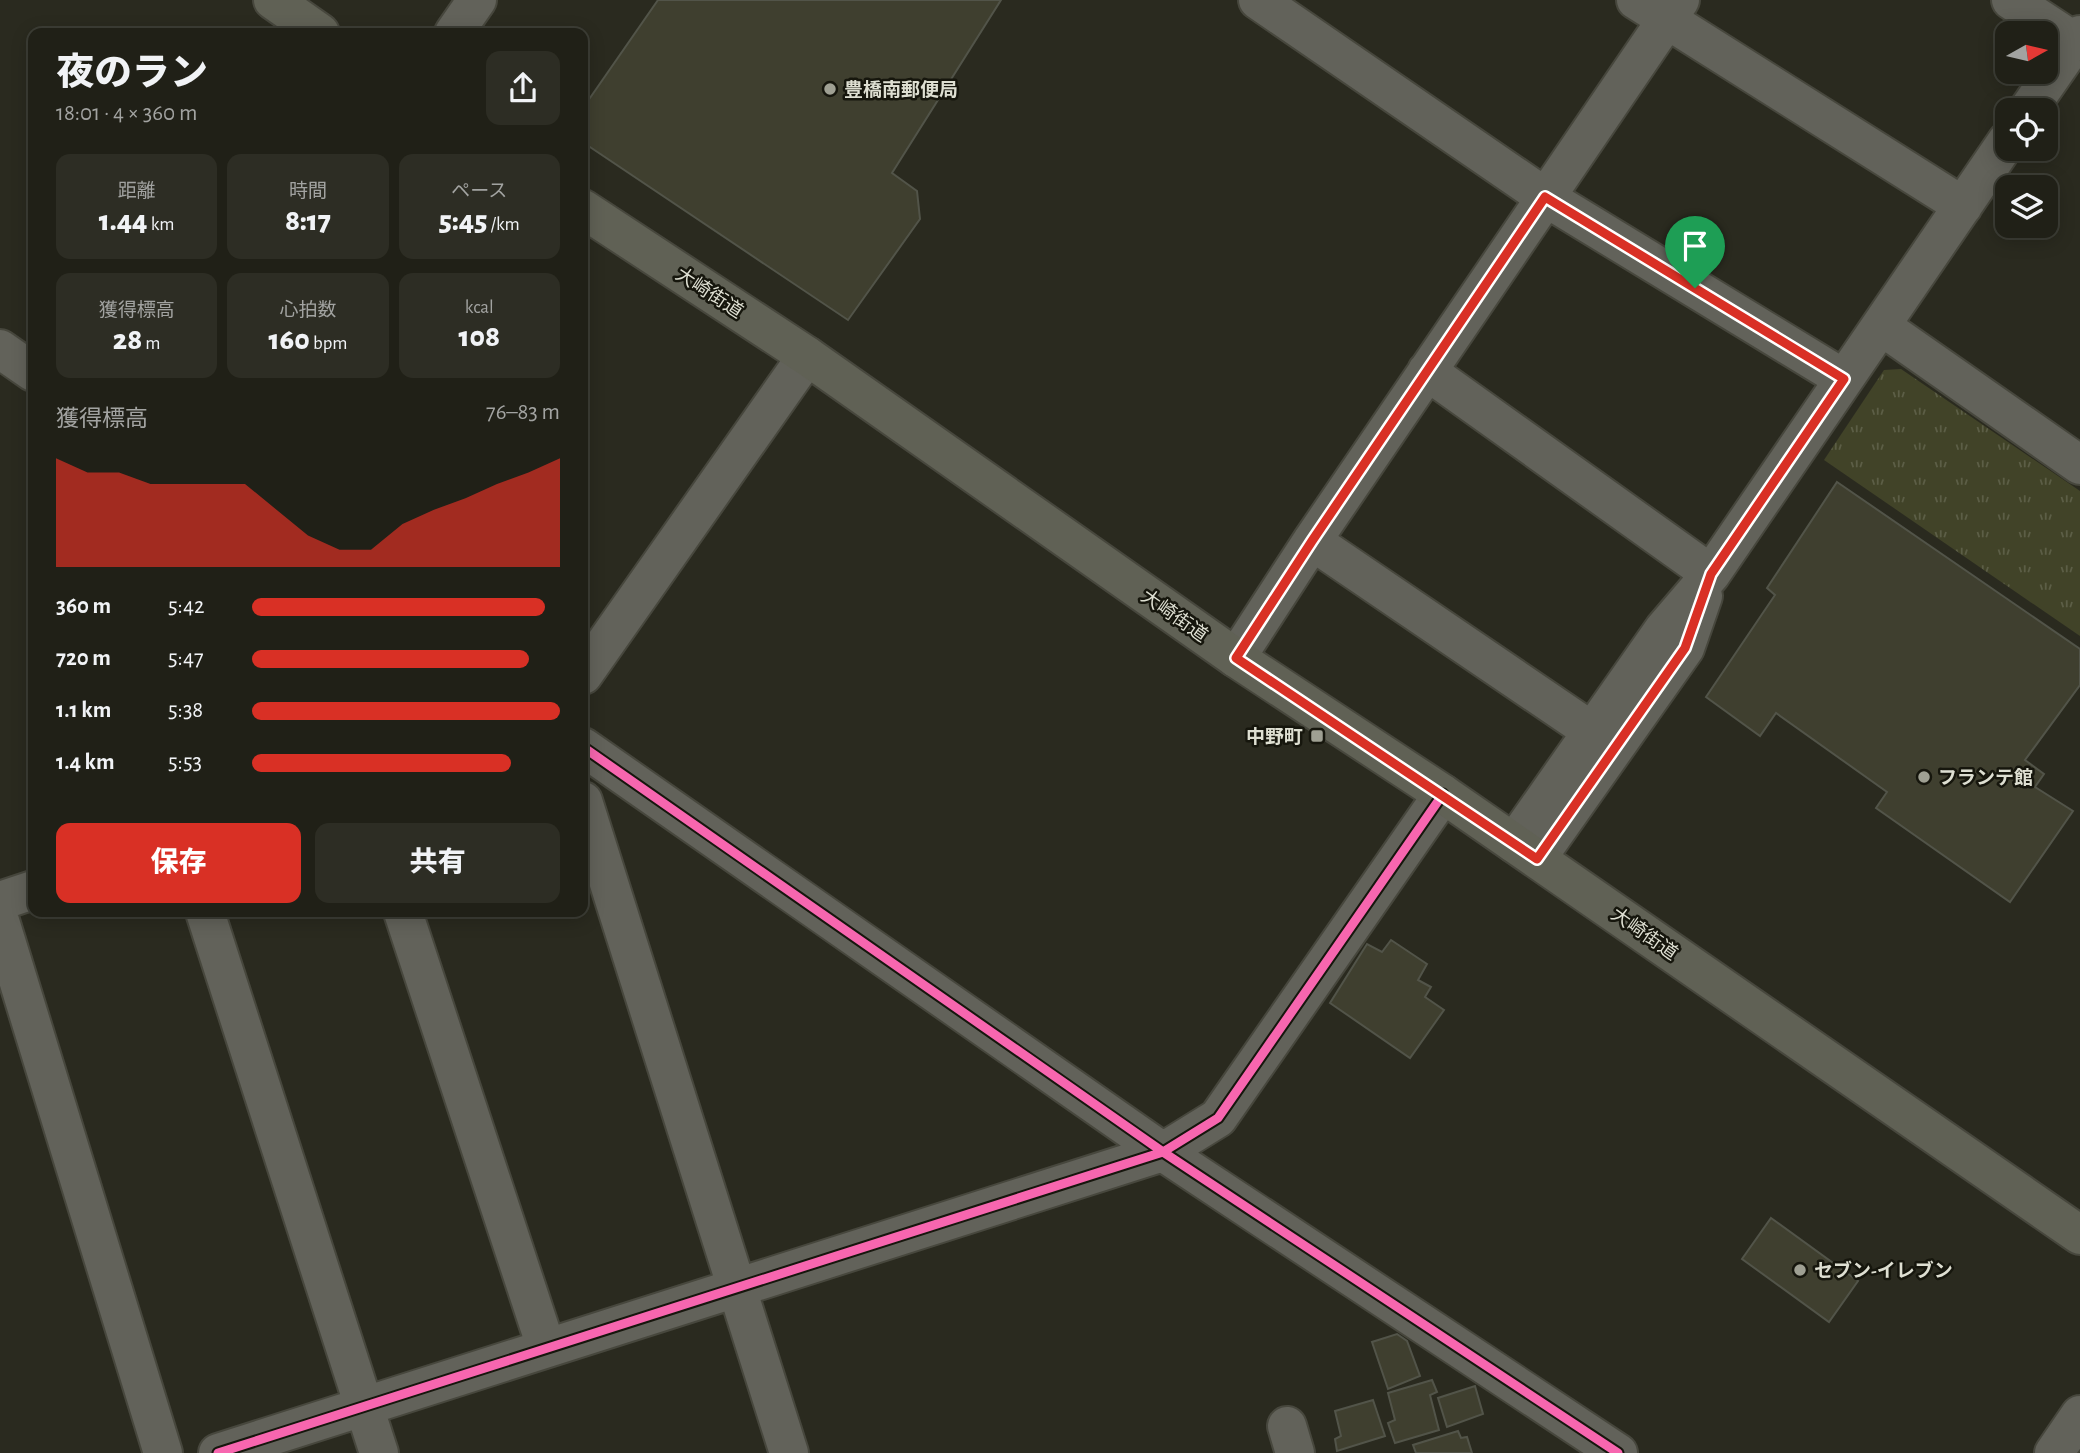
<!DOCTYPE html>
<html lang="ja">
<meta charset="utf-8">
<style>
body{margin:0;font-family:"Alegreya Sans","Noto Sans JP",sans-serif;background:#2d2d24;color:#f1f3f6;height:100vh;display:flex;flex-direction:column;font-size:26px;white-space:nowrap}
*{box-sizing:border-box;margin:0}
p{font-size:23px;color:#a2a3a1}
.icon{flex:none;width:38px;height:38px;fill:none;stroke:currentColor;stroke-width:2;stroke-linecap:round;stroke-linejoin:round}
.map{position:relative;flex:1;overflow:hidden}
.drawer{position:absolute;left:28px;top:28px;width:560px;height:889px;display:flex;flex-direction:column;background:#202017;border-radius:14px;box-shadow:0 4px 18px #0003,0 0 0 2px #3d3e36}
.drawer>*{flex:none}
.needle{width:46px;rotate:82deg}
.buttons{position:absolute;left:1995px;top:21px;display:grid;gap:14px}
.buttons a{display:grid;place-items:center;width:63px;height:63px;border-radius:14px;background:#202017;box-shadow:0 4px 18px #0003,0 0 0 2px #3d3e36;font-size:35px}
.pin{position:absolute;display:grid;place-items:center;width:60px;height:60px;color:#fff;margin:-72px -30px;border-radius:50% 50% 50% 0;rotate:-45deg;box-shadow:0 0 7px #0007}
.pin .icon{rotate:45deg}
.round{display:grid;place-items:center;flex:none;width:74px;height:74px;border-radius:14px;background:#2d2d24}
.headline{display:flex;align-items:center;justify-content:space-between;height:119px;padding:0 28px}
h1{font-size:38px;font-weight:800;line-height:52px}
.stats{display:grid;grid-template-columns:repeat(3,1fr);gap:10px;height:119px;padding:7px 28px}
.stats div{display:grid;align-content:center;border-radius:14px;background:#2d2d24;text-align:center}
.stats b{font-size:30px;font-weight:800}
.stats small{font-size:19px;font-weight:400}
.stats p{font-size:19px}
.chart{height:196px;padding:14px 28px}
.chart p{display:flex;justify-content:space-between}
.chart svg{width:100%;height:126px;margin-top:7px;fill:#d93025;opacity:.7}
.primary-button{display:flex;gap:14px;margin-top:auto;padding:14px 28px}
.primary-button a{flex:1;height:80px;border-radius:14px;background:#d93025;color:#fff;font-size:28px;font-weight:800;line-height:80px;text-align:center}
.primary-button a+a{background:#2d2d24;color:#f1f3f6}
ul{padding:0 28px;list-style:none;font-size:23px}
li{display:grid;grid-template-columns:112px 84px 1fr;align-items:center;height:52px}
li i{height:18px;border-radius:9px;background:#d93025}
.map>svg:first-child{display:block}
.park{fill:url(#park-tufts)}
.building{fill:#3f3f2f;stroke:#525449;stroke-width:2}
.lines{fill:none;stroke-linecap:round;stroke-linejoin:round}
.minor-casing{stroke:#47473d;stroke-width:42}
.major-casing{stroke:#47473d;stroke-width:42}
.minor{stroke:#62625a;stroke-width:38}
.major{stroke:#606155;stroke-width:38}
.cycleway-casing{stroke:#16160d;stroke-width:13}
.cycleway{stroke:#f766af;stroke-width:9}
.route-casing{stroke:#fff;stroke-width:14}
.route{stroke:#d93025;stroke-width:9}
.poi-dot{fill:#9fa093;stroke:#16160d;stroke-width:2.5}
.labels{text-anchor:middle;stroke-width:5;stroke-linejoin:round;paint-order:stroke}
.poi-label{font-size:19px;font-weight:bold;fill:#dedfd2;stroke:#16160d;text-anchor:start}
.street-label{font-size:19px;fill:#dedfd2;stroke:#16160d}
</style>
<div class="map">
<svg width="2080" height="1453" viewBox="0 0 2080 1453">
<defs>
<pattern id="park-tufts" width="24" height="20" patternUnits="userSpaceOnUse" patternTransform="scale(1.75)"><rect width="24" height="20" fill="#414328"/><path d="M3 7l-1-3M5 7V3M7 7l1-3M15 17l-1-3M17 17v-4M19 17l1-3" fill="none" stroke="#5c5e46"/></pattern>
</defs>
<rect width="100%" height="100%" fill="#2a2a1f"/>
<path class="park" d="M 1901,369 L 2080,491 L 2080,636 L 1824,460 L 1884,370 Z"/>
<path class="building" d="M 658,0 L 1001,0 L 892,173 L 917,191 L 920,219 L 848,320 L 584,143 L 583,108 Z
M 1837,482 L 2080,649 L 2080,685 L 2025,760 L 2044,774 L 2035,787 L 2073,811 L 2010,902 L 1876,808 L 1887,792 L 1776,713 L 1760,736 L 1706,697 L 1775,595 L 1767,588 Z
M 1391,940 L 1427,964 L 1418,980 L 1431,987 L 1425,997 L 1444,1010 L 1410,1058 L 1330,1003 L 1367,944 L 1382,952 Z
M 1771,1218 L 1858,1281 L 1829,1322 L 1742,1259 Z
M 1397,1334 L 1407,1341 L 1420,1376 L 1388,1389 L 1372,1342 Z
M 1432,1380 L 1437,1392 L 1430,1395 L 1439,1430 L 1395,1443 L 1388,1423 L 1395,1420 L 1388,1393 Z
M 1475,1386 L 1483,1414 L 1447,1427 L 1438,1398 Z
M 1373,1400 L 1385,1436 L 1337,1451 L 1335,1439 L 1341,1436 L 1335,1411 Z
M 1458,1431 L 1461,1438 L 1467,1437 L 1472,1453 L 1416,1453 L 1413,1445 Z"/>
<g class="lines">
<defs>
<path id="minor" d="M 1258,0 L 1545,197 L 1844,379
M 1636,0 L 1963,206
M 2011,0 L 2075,42
M 454,33 L 477,0
M 2028,110 L 2080,35
M 1881,326 L 2080,465
M 0,349 L 33,372
M 1427,371 L 1711,574
M 1312,541 L 1615,747
M 1236,658 L 1312,541 L 1680,0
M 583,675 L 807,356
M 583,747 L 1163,1152 L 1618,1453
M 583,801 L 789,1453
M 1514,843 L 1664,629 L 1711,574 L 2007,141
M 1537,858 L 1685,648 L 1703,596
M 0,901 L 33,890
M 205,912 L 379,1453
M 403,912 L 546,1347
M 0,921 L 163,1453
M 1287,1426 L 1295,1453
M 218,1453 L 1163,1152 L 1218,1118 L 1443,794
M 2054,1453 L 2080,1415"/>
<path id="major" d="M 273,0 L 320,33
M 583,209 L 807,356 L 1236,658 L 1443,794 L 2080,1235"/>
</defs>
<use href="#minor" class="minor-casing"/>
<use href="#major" class="major-casing"/>
<use href="#minor" class="minor"/>
<use href="#major" class="major"/>
<defs>
<path id="cycleway" d="M 583,747 L 1163,1152 L 1618,1453
M 218,1453 L 1163,1152 L 1218,1118 L 1443,794"/>
</defs>
<use href="#cycleway" class="cycleway-casing"/>
<use href="#cycleway" class="cycleway"/>
</g>
<g class="lines">
<defs>
<path id="route" d="M 1545,197 L 1844,379 L 1711,574 L 1685,648 L 1537,859 L 1236,658 L 1312,541 Z"/>
</defs>
<use href="#route" class="route-casing"/>
<use href="#route" class="route"/>
</g>
<g class="poi-dot">
<circle cx="830" cy="89" r="7"/>
<rect x="1310" y="729" width="14" height="14" rx="3.5"/>
<circle cx="1924" cy="777" r="7"/>
<circle cx="1800" cy="1270" r="7"/>
</g>
<g class="labels">
<g class="poi-label">
<text x="844" y="96">豊橋南郵便局</text>
<text x="1303" y="743" text-anchor="end">中野町</text>
<text x="1938" y="784">フランテ館</text>
<text x="1814" y="1277">セブン-イレブン</text>
</g>
<g class="street-label">
<text transform="translate(710 292) rotate(33)" y="7">大崎街道</text>
<text transform="translate(1175 615) rotate(35)" y="7">大崎街道</text>
<text transform="translate(1645 933) rotate(35)" y="7">大崎街道</text>
</g>
</g>
</svg>
<div class="buttons">
<a><svg class="needle" viewBox="-14 -14 28 28"><path d="M0-13l5 13h-10z" fill="#e53935"/><path d="M0 13l5-13h-10z" fill="#a2a3a1"/></svg></a>
<a><svg class="icon" aria-label="locate" viewBox="0 0 24 24"><circle cx="12" cy="12" r="6"/><path d="M12 2v4M12 18v4M2 12h4M18 12h4"/></svg></a>
<a><svg class="icon" aria-label="layers" viewBox="0 0 24 24"><path d="M12 4l9 5-9 5-9-5zM3 14l9 5 9-5"/></svg></a>
</div>
<div class="pin" style="left:1695px;top:288px;background:#1e9e55"><svg class="icon" aria-label="arrive" viewBox="0 0 24 24"><path d="M6 21V4h12l-3 4 3 4H6"/></svg></div>
<section class="drawer">
<div class="headline"><div><h1>夜のラン</h1><p>18:01 · 4 × 360 m</p></div><a class="round"><svg class="icon" aria-label="share" viewBox="0 0 24 24"><path d="M12 15V3M7 8l5-5 5 5M5 13v7h14v-7"/></svg></a></div>
<div class="stats">
<div><p>距離</p><b>1.44<small> km</small></b></div>
<div><p>時間</p><b>8:17</b></div>
<div><p>ペース</p><b>5:45<small> /km</small></b></div>
</div>
<div class="stats">
<div><p>獲得標高</p><b>28<small> m</small></b></div>
<div><p>心拍数</p><b>160<small> bpm</small></b></div>
<div><p>kcal</p><b>108</b></div>
</div>
<div class="chart"><p><span>獲得標高</span>76–83 m</p>
<svg viewBox="0 0 160 44" preserveAspectRatio="none"><path d="M0 44V6L10 11L20 11L30 15L40 15L50 15L60 15L70 24L80 33L90 38L100 38L110 29L120 24L130 20L140 15L150 11L160 6V44z"/></svg>
</div>
<ul>
<li><b>360 m</b>5:42<i style="width:95%"></i></li>
<li><b>720 m</b>5:47<i style="width:90%"></i></li>
<li><b>1.1 km</b>5:38<i style="width:100%"></i></li>
<li><b>1.4 km</b>5:53<i style="width:84%"></i></li>
</ul>
<div class="primary-button"><a>保存</a><a>共有</a></div>
</section>
</div>
